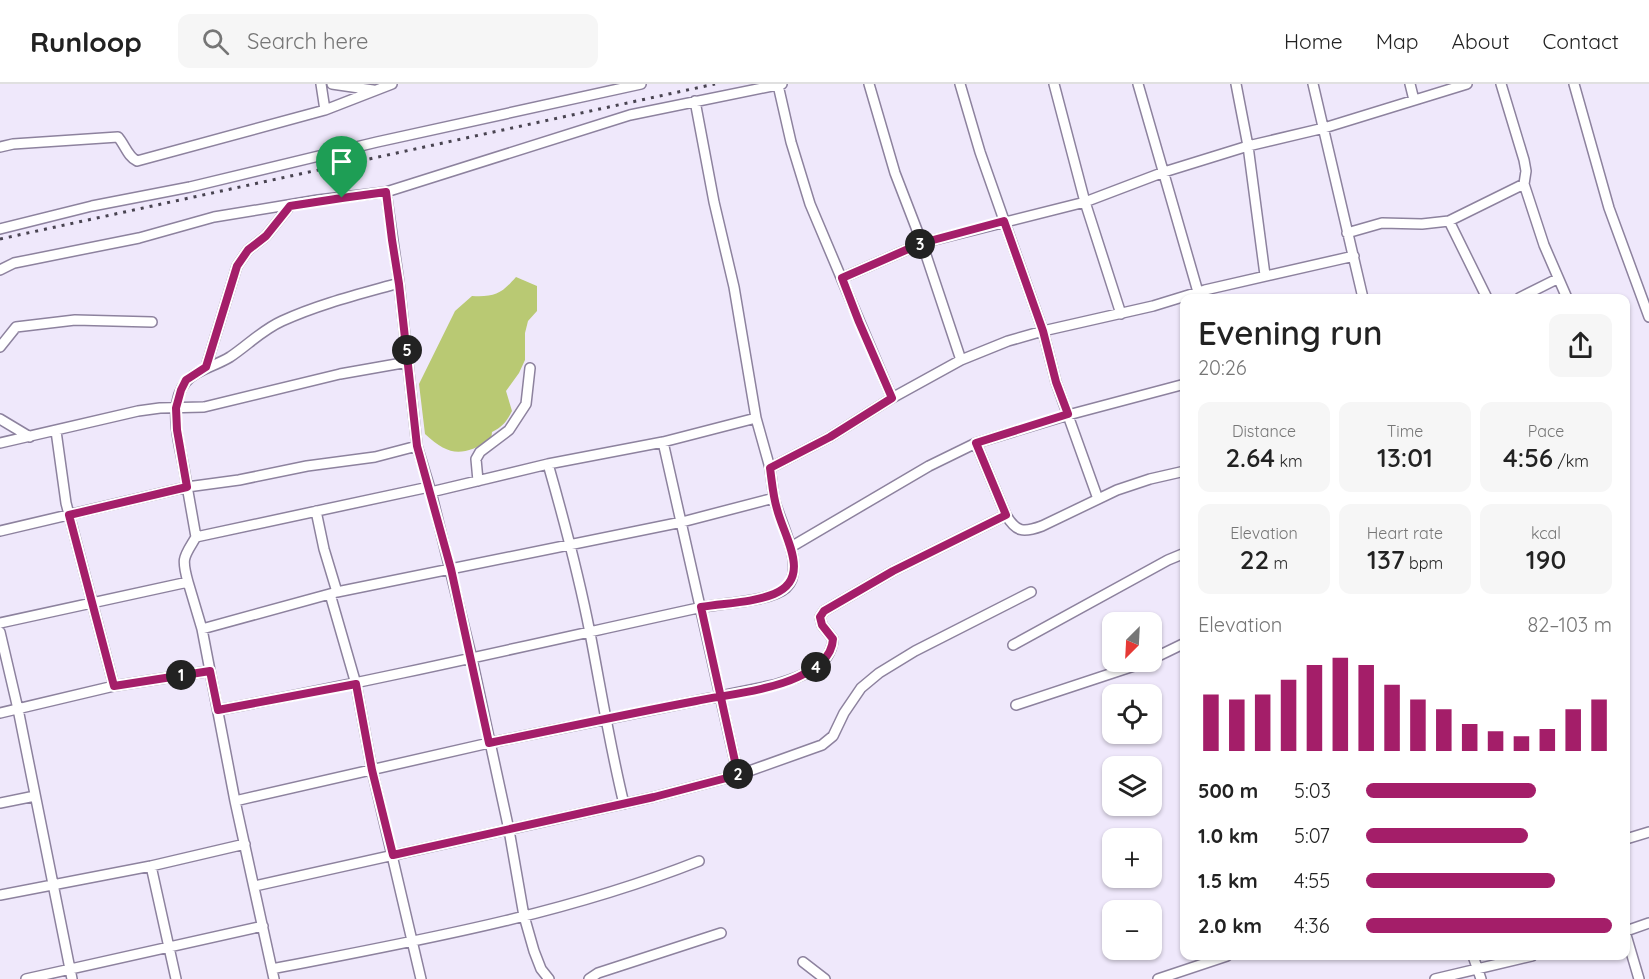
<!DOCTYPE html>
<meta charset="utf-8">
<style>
body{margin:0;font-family:Quicksand,sans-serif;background:#f6f6f6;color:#222;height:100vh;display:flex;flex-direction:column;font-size:22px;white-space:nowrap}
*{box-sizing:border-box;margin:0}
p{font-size:20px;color:#767676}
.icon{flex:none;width:33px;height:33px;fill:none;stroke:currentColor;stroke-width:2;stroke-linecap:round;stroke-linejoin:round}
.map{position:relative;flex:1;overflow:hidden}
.sheet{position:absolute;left:1180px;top:210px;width:450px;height:666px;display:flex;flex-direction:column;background:#fff;border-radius:12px;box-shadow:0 2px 4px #0004}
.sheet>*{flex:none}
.needle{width:39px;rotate:204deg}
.tools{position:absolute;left:1102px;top:528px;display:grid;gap:12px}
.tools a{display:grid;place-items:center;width:60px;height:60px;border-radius:12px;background:#fff;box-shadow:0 2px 4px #0004;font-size:30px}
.pin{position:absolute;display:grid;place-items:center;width:51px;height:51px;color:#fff;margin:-62px -26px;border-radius:50% 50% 50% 0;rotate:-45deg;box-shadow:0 0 6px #0007}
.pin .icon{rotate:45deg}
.km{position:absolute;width:30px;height:30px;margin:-15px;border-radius:50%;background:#222;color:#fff;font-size:16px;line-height:30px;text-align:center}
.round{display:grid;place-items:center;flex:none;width:63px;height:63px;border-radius:12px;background:#f6f6f6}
.summary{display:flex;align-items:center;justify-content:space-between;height:102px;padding:0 18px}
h1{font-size:33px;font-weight:600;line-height:45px}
.stats{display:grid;grid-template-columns:repeat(3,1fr);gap:9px;height:102px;padding:6px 18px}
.stats div{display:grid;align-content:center;border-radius:12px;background:#f6f6f6;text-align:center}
.stats b{font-size:26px;font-weight:600}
.stats small{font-size:16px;font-weight:400}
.stats p{font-size:16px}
.chart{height:168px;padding:12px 18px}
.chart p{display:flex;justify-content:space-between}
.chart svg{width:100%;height:108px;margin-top:6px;stroke:#a41e69;stroke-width:6}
ul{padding:0 18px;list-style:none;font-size:20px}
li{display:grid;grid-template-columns:96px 72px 1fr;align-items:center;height:45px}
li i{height:15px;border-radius:8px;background:#a41e69}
header{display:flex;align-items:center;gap:36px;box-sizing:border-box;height:84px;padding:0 30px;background:#fff;border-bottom:2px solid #e0e0e0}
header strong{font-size:28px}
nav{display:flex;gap:33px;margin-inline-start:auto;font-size:21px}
.search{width:420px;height:54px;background:#f6f6f6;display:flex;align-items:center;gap:15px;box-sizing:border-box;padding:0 21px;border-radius:12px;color:#767676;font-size:22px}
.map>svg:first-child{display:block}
.green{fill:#b9c973}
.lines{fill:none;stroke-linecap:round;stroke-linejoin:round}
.street-casing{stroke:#8d829e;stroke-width:12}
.street{stroke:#fff;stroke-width:9}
.rail{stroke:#494451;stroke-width:3;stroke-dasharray:3 6;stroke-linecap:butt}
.route-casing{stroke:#fff;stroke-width:12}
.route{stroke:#a41e69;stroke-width:8}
</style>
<header>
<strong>Runloop</strong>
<div class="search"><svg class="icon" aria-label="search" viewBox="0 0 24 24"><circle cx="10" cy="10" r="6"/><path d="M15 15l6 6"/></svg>Search here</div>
<nav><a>Home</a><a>Map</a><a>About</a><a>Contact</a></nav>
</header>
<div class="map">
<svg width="1649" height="895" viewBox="0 0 1649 895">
<rect width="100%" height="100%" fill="#efe8fb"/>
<path class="green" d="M 516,193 L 537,202 L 537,227 L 528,237 L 525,249 L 525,276 L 519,289 L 506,307 L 512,327 C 507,337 503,343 492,348 L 491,356 C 462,372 450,373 425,350 L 419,300 L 455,227 L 472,212 C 495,213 501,210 516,193 Z"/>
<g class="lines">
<defs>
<path id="street" d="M 321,0 L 325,26
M 332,0 L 373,6
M 869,0 L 895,89 L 922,159 L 961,276
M 960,0 L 980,68 L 1043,247 L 1056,298 L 1098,415
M 1054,0 L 1085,118 L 1121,230
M 1138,0 L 1198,208
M 1236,0 L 1248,62 L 1265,191
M 1313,0 L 1363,214
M 1410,0 L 1414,16
M 1501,0 L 1524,76 L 1526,87 L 1524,100 L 1544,161 L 1567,214
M 1574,0 L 1609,124 L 1649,233
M 778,1 L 791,58 L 810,120 L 892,314
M 0,63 L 13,60 L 118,53 C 125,61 128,73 137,77 L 325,26 L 392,0
M 1449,137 L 1487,214
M 0,145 L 92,122 L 190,103 L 377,58 L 641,0
M 1347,149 L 1382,139 L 1422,140 L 1449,137 L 1524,100
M 0,186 L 14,179 L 139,154 L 214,133 L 318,116 L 386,108
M 842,194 L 922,159 L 1085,118 L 1164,88 L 1248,62 L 1324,44 L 1467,0
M 1519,214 L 1557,195
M 0,263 L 16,243 L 75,236 L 152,238
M 206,283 L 237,182 L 248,166 L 266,152 L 290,122
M 0,335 L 30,353
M 56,347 L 66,419 L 114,602
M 663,358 L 738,691
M 0,359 L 138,327 L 160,324 L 204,323 L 340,290 L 408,278
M 976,359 L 1006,431 C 1016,448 1023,449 1042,442 L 1117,406 L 1150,395 L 1185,387
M 548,380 C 564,436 579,492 590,549 C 601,606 610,663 624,720
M 770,384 L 830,353 L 892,314 L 961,276 L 1008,257 L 1043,247 L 1153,222 L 1205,206 L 1354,172
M 478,397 L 476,375 L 480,368 L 509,346 L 526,320 L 530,284
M 431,408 L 548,380 L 663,358 L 756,334
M 316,427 L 324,465 L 337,508
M 0,447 L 187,403 L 239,396 L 307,382 L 375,373 L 417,362
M 196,453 L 429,403
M 791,463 L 929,382 L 976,359 L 1068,331 L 1185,300
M 188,498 C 181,473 184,473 196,453 C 192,430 188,408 184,385 C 180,363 173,340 177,318 C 183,286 207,287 230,273 C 248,261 262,246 282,237 C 319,220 360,210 399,199
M 330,510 L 356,600 L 372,686 L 421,895
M 0,539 L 188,498 L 202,545 L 235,717 L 274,895
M 202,545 L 337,508 L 682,438 L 774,414 L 770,384 L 756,334 L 734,203 L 714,118 L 695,17
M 0,548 L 18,625 L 72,895
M 1013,561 L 1168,476 L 1185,469
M 1152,575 L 1185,559
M 1016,621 L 1146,578
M 218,626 C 379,596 538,559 698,524 C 719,519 770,518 786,504 C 807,484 779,437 774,414
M 0,629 L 114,602 L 210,587
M 235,717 L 489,659 L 774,601 C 798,594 831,584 833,555 L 822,541 L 820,533 L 824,527 L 893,487 L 1006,431
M 0,719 L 35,712
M 1626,755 L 1649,748
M 151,782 L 176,895
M 255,802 L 654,713 L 738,691 L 822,661 L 833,652 L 844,629 L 861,604 L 879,589 L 915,567 L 1031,508
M 0,811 L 151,782 L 245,760
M 1626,847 L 1649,839
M 1626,851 L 1639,895
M 1473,872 L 1481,895
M 803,878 L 825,895
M 272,885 C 416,857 563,831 699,777
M 26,895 L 263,842
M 549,895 L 541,885 L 534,867 L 524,832 L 509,746 L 472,575 L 431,408 L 417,362 L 399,199 L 386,108 L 630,31 L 782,0
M 589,895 L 598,889 L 721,849
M 1158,895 L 1227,872
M 1435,895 L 1532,872"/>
</defs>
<use href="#street" class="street-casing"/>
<use href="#street" class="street"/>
<path class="rail" d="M 0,155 L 715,0"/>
</g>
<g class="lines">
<defs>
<path id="route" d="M 342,114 L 290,122 L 266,152 L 248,166 L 237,182 L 206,283 L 186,296 L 181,306 L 176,324 L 177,346 L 187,403 L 69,431 L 114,602 L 210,587 L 218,626 L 356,600 L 372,686 L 393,771 L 654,713 L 738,691 C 726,635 713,579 701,523 C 724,519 752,519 774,510 C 813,494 784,453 777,425 C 773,412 772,398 770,384 L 830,353 L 892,314 L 859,238 L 842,194 L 922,159 L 1004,137 L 1043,247 L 1056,298 L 1068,330 L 976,359 L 1006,431 L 893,487 L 824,527 L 820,533 L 822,541 L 833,555 C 832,574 815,585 798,593 C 771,606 726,611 696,617 C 627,630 558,645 489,659 L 451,485 L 417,362 L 399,200 L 392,156 L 386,108 L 342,114"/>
</defs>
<use href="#route" class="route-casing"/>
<use href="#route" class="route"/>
</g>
</svg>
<div class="tools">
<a><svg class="needle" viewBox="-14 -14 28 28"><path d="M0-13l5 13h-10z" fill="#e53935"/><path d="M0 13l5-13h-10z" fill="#767676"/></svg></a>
<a><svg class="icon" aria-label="locate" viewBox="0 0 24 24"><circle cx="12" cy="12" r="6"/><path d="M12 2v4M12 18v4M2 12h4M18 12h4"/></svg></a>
<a><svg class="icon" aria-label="layers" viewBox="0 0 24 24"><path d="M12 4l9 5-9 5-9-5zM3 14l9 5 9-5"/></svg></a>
<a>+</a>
<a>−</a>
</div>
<div class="pin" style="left:342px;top:114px;background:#1e9e55"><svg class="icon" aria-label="arrive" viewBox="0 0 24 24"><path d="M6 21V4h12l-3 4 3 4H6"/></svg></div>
<b class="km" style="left:181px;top:591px">1</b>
<b class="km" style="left:738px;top:690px">2</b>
<b class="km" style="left:920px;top:160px">3</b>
<b class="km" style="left:816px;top:583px">4</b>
<b class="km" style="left:407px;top:266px">5</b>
<section class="sheet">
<div class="summary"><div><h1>Evening run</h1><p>20:26</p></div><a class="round"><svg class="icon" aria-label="share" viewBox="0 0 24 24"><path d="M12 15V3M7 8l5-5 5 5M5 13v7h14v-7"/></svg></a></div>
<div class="stats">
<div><p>Distance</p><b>2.64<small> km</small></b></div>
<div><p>Time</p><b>13:01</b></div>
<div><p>Pace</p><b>4:56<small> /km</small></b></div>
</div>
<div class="stats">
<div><p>Elevation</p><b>22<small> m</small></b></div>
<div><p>Heart rate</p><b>137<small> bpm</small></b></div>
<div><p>kcal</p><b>190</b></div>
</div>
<div class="chart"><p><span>Elevation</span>82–103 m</p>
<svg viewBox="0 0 160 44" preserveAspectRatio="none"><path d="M5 44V21M15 44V23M25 44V21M35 44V15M45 44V9M55 44V6M65 44V9M75 44V17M85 44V23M95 44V27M105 44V33M115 44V36M125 44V38M135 44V35M145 44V27M155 44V23"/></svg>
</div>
<ul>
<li><b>500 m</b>5:03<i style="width:69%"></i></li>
<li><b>1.0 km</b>5:07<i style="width:66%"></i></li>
<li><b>1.5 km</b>4:55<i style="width:77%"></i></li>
<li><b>2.0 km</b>4:36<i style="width:100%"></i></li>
</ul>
</section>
</div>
